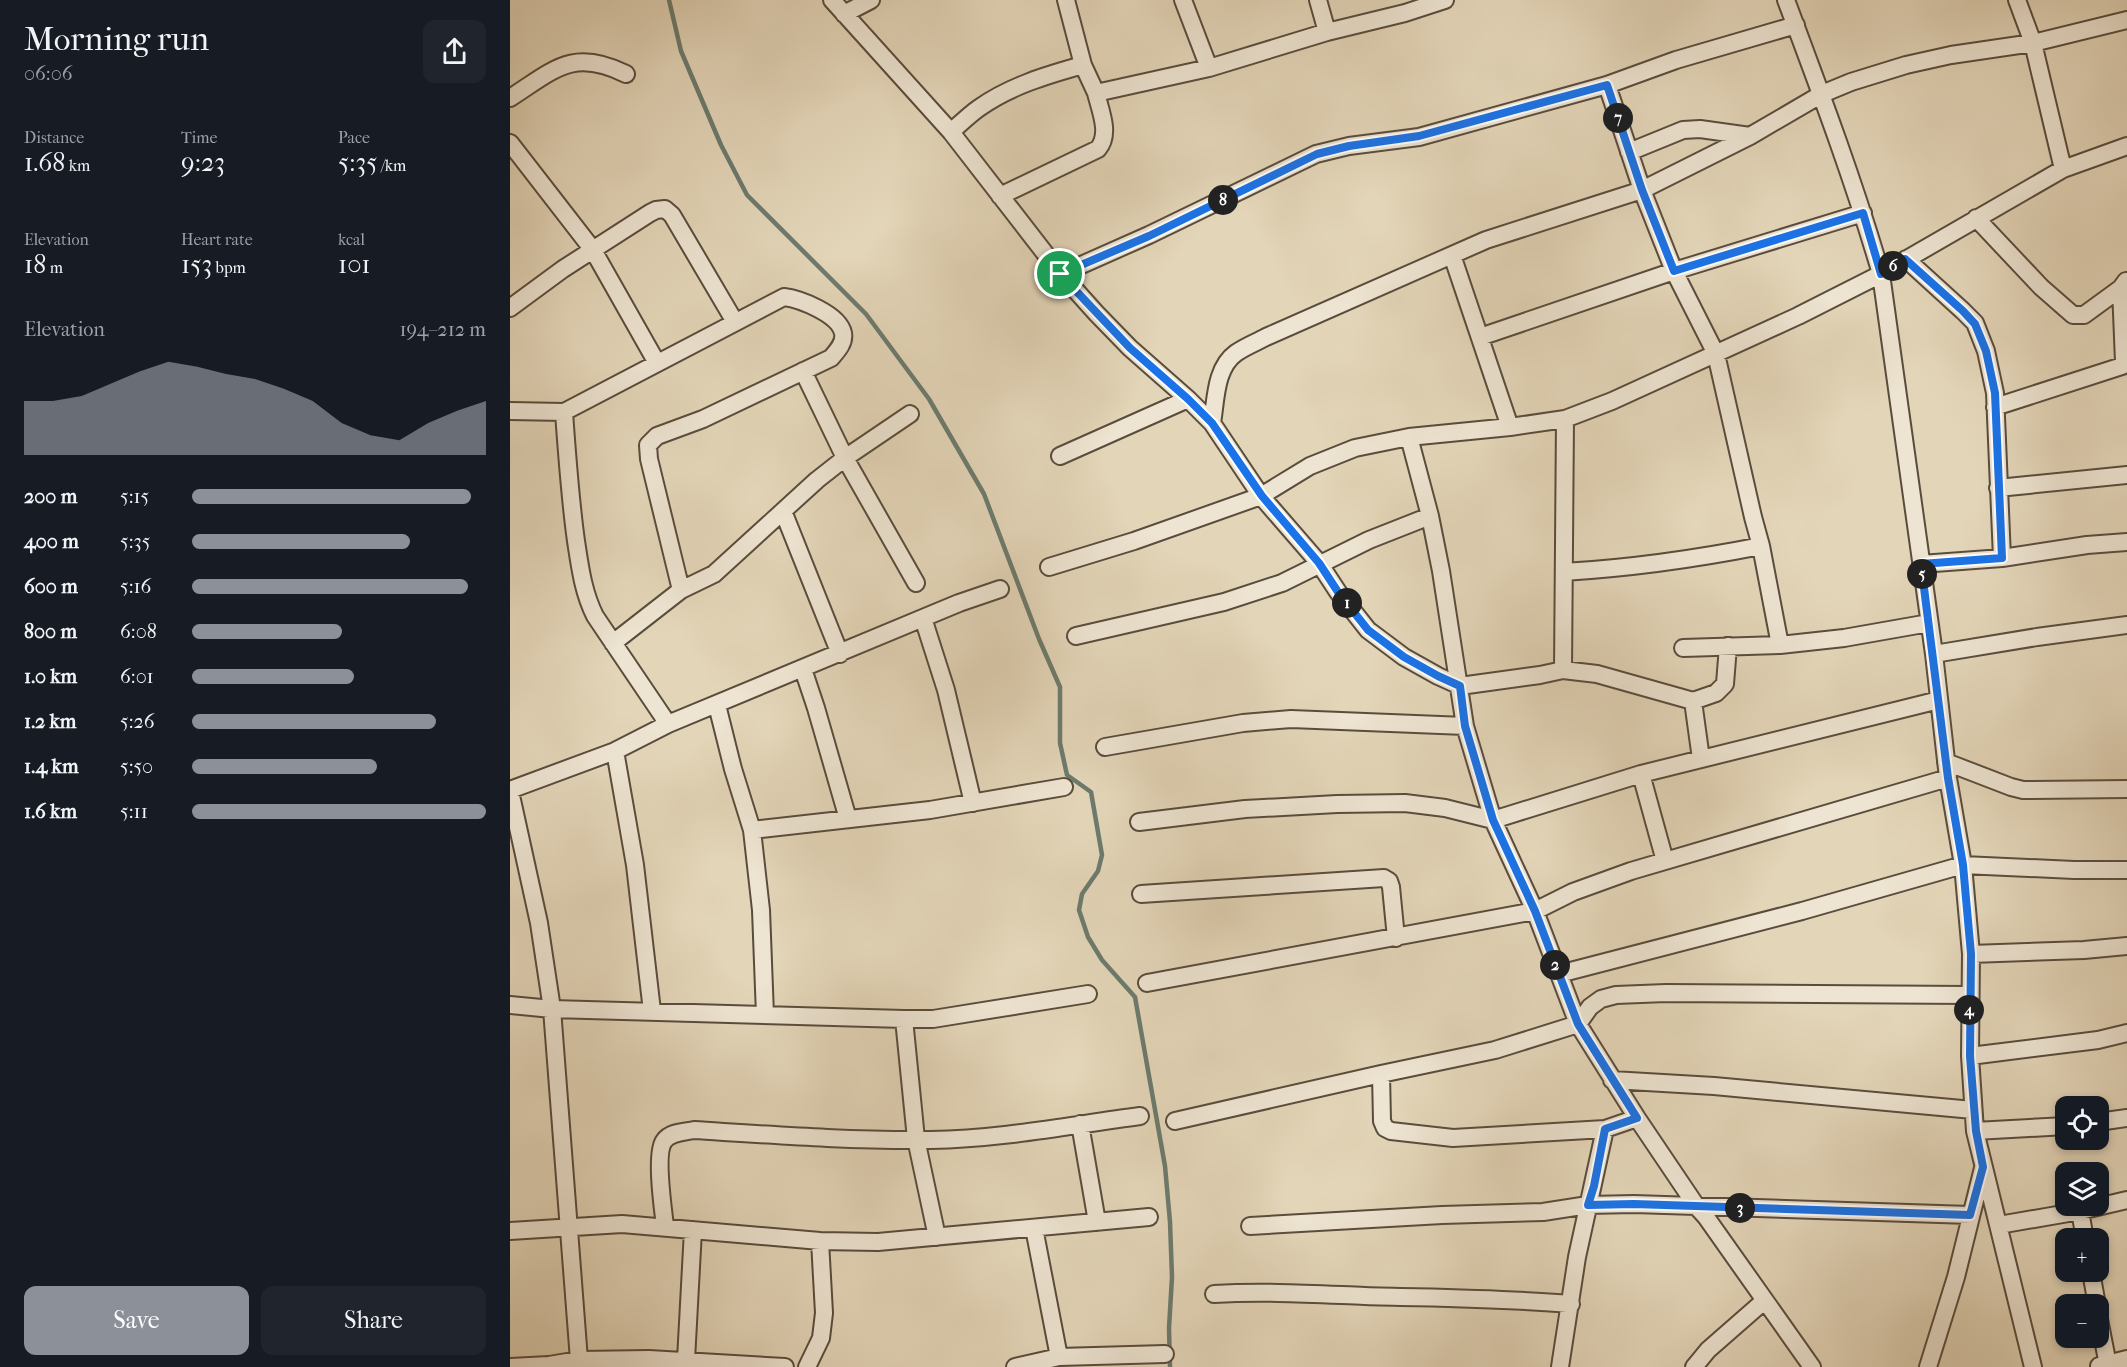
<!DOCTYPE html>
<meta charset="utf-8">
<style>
body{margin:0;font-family:"IM FELL French Canon",serif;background:#20242c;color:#f1f3f6;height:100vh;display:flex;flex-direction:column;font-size:22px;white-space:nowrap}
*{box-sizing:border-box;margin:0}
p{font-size:20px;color:#9ea1a6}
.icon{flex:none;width:33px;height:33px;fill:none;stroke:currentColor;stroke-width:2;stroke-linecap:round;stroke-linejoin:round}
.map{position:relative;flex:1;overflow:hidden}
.drawer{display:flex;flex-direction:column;background:#171b24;width:510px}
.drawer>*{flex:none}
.controls{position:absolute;left:1545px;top:1096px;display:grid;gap:12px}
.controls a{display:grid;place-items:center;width:54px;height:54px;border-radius:12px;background:#171b24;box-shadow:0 3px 9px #0003;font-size:30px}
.pin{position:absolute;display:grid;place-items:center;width:51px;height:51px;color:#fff;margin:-26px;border:3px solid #fff;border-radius:50%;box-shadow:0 2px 6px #0007}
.km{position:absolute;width:30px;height:30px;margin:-15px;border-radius:50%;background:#222;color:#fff;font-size:16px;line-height:30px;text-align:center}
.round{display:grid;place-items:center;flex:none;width:63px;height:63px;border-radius:12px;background:#20242c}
.head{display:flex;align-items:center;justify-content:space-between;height:102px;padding:0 24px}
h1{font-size:33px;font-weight:600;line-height:45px}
.metrics{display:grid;grid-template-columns:repeat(3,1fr);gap:9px;height:102px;padding:6px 24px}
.metrics div{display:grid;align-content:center}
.metrics b{font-size:26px;font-weight:600}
.metrics small{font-size:16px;font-weight:400}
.metrics p{font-size:16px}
.chart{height:168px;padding:12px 24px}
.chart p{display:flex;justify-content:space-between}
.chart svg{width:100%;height:108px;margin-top:6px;fill:#8c9099;opacity:.7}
.cta{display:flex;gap:12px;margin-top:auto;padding:12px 24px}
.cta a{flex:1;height:69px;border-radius:12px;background:#8c9099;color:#fff;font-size:24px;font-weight:600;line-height:69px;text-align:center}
.cta a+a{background:#20242c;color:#f1f3f6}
ul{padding:0 24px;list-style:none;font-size:20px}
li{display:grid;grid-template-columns:96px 72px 1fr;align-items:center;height:45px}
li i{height:15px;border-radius:8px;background:#8c9099}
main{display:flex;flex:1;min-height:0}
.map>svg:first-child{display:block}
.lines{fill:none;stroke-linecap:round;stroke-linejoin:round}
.stream{stroke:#6c7b6e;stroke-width:4.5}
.street-casing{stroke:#5a4c3d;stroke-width:20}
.street{stroke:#ede4d1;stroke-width:16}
.route-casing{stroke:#fff;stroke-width:12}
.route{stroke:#1a73e8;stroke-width:8}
</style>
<main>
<section class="drawer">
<div class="head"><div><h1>Morning run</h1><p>06:06</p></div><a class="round"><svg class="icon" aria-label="share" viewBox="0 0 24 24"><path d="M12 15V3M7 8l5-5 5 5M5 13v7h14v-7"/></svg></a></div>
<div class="metrics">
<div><p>Distance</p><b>1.68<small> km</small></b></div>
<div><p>Time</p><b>9:23</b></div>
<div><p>Pace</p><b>5:35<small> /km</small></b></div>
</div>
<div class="metrics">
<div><p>Elevation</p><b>18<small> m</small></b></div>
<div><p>Heart rate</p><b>153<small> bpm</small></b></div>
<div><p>kcal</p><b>101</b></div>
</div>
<div class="chart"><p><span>Elevation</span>194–212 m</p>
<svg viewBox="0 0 160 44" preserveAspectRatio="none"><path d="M0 44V22L10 22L20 20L30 15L40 10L50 6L60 8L70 11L80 13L90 17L100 22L110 31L120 36L130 38L140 31L150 26L160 22V44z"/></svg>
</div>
<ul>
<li><b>200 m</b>5:15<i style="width:95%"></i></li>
<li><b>400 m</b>5:35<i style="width:74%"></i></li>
<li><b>600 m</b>5:16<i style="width:94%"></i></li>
<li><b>800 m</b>6:08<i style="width:51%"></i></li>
<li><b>1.0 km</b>6:01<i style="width:55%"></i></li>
<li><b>1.2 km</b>5:26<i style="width:83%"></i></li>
<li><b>1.4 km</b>5:50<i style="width:63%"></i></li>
<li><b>1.6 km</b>5:11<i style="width:100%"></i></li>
</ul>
<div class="cta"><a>Save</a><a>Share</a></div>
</section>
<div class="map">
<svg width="1617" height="1367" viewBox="0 0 1617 1367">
<rect width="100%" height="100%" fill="#e3d5b8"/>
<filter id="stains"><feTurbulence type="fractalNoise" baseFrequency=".00333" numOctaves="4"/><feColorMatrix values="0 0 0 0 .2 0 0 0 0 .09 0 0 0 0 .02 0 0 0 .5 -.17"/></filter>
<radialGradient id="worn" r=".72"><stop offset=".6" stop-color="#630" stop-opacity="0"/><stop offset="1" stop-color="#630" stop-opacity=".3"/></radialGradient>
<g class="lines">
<path class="stream" d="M 159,0 L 171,51 L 211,145 L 237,195 L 356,314 L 419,399 L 474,494 L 529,639 L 550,687 L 550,743 L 557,775 L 581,792 L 592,855 L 588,871 L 572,894 L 569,910 L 578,937 L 592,960 L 625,997 L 655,1166 L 660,1222 L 662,1277 L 659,1328 L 660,1367"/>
<defs>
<path id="street" d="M 322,0 L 441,132 L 551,274 L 586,313 L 620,348 L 678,399 L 702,423 L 751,496 L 809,563 L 828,592 L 858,630 L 894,657 L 928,676 L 950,686 L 1030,675 L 1053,670 L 1055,419
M 556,0 L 573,65
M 673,0 L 699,68
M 808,0 L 817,32
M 1276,0 C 1310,91 1344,181 1371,274 L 1424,654 L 1438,778 L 1453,865 L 1461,954 L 1460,1056 L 1465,1131 L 1523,1367
M 1507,0 L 1523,43 L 1553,169
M 334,14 L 361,0
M 1097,85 L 1132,190 L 1164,271 L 1206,354 L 1243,517 L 1251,546 L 1270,645 L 1334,638 L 1419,623
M 0,98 C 45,69 63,48 116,74
M 441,132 C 450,124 459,115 469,108 C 500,86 537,75 573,65 L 586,93 L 699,68 L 817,32 L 895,13 L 935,0
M 0,143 L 83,250 L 147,363
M 1119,152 L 1173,130 L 1190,129 L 1240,136
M 490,196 L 588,149 C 601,134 590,110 586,93
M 1466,218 L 1531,287 L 1563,315 L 1574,315 L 1611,288 L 1616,281
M 942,255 L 1000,427
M 1396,259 L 1453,311 L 1465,323 L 1476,351 L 1485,393 L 1492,558
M 551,274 L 639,235 L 806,154 L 839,146 L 909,137 L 1097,85 L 1166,60 L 1286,25
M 0,308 L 53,269 L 140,213 L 146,210 L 155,209 L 162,215 L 225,322
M 970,337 L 1164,271 L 1353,213
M 293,371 L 335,458 L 406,583
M 1485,407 L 1612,366 L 1614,362 L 1611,288
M 0,411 L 54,412 L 274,297 C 290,299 329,314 333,333 C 335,343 327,351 321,358 L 193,419 L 147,436 L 138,445 L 139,459 L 171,590
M 54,412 C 57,455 60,498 66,541 C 70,567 73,592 85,616 L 158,724
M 702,423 C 706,400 705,368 726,353 C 736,346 747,342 756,337 L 976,240 L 1132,190 L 1240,136 L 1312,94 L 1341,82 L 1396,65 L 1441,55 L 1523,43 L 1617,20
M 899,437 L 920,516 L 931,571 L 955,726 L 983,820 L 1025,911 L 1068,1024 L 1127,1118 L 1187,1207 L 1196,1217 L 1302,1367
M 550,456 L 678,399
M 1488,488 L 1617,475
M 273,511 L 330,654
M 1411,564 L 1492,558 L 1577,545 L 1617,542
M 539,567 L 624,541 L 751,496 L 800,466 L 845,448 L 899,437 L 1000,427 L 1055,419 L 1102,401 L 1288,316 L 1371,274 L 1553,169 L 1617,146
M 1054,572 C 1121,568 1185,559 1251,546
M 413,618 L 436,690 L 463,803
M 566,636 L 714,602 L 772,583 L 859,540 L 920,516
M 103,643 L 171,590 L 204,574 L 307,480 L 335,458 L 400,414
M 1173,648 L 1270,645
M 1424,654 L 1527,637 L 1617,625
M 293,669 L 306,708 L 338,819
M 1053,670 L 1087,674 L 1183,701 L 1206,693 L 1215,684 L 1218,646
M 1183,701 L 1191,759
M 207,705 L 223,769 L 242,830 L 251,910 L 255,1015
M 595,747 L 733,723 L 781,719 L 955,726
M 105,751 L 125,865 L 142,1011
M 1436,762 L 1501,787 L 1513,790 L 1617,789
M 1131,774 L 1155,861
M 0,790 L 105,751 L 158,724 L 449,603 L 490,589
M 0,791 L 29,923 L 42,1009 L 69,1360
M 629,822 L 735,809 L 827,804 L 895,803 L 935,808 L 983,820 L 1131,774 L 1429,700
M 242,830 L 420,810 L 554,787
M 631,894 L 874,878 L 879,881 L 881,887 L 886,938
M 1461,954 L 1574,950 L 1617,946
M 1049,974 L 1292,911 L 1453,865 L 1564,870 L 1617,870
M 637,983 L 1025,911 L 1063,892 L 1121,871 L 1438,778
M 0,1005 L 42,1009 L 394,1019 L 423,1019 L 578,994
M 394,1019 L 406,1139 L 427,1237
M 1460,1056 L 1588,1040 L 1617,1033
M 871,1074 L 872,1121 L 875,1128 L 881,1131 L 943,1138 L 1095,1129 L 1127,1118
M 1102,1080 L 1204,1086 L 1463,1110
M 665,1121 L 871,1074 L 985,1050 L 1068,1024 L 1080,1007 L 1091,999 L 1106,995 L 1156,993 L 1459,995
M 1588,1122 L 1617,1118
M 570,1124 L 587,1222
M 1465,1131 L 1556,1126
M 1570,1211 L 1575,1239
M 1489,1225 L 1570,1211 L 1617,1200
M 155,1226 C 153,1210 145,1153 154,1141 C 160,1132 174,1132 184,1130 C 263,1135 342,1141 421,1140 C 491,1139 561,1125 630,1116
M 740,1226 L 932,1215 L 1033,1212 L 1078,1205 L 1124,1204 L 1460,1215
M 524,1228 L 549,1357
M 0,1231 L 112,1224 L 310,1241 L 368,1242 L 639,1217
M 1581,1272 L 1587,1305
M 704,1294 C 755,1291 804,1294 855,1296 C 924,1298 992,1298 1061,1304
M 1588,1314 L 1598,1365
M 176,1360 L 183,1230
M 1589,1366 L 1617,1359
M 0,1367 L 39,1365 L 69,1360 L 139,1359 L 275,1367
M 297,1367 L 311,1338 L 314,1313 L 310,1241
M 505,1367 L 549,1357 L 655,1354
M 1050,1367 L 1067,1257 L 1095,1129
M 1184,1367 L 1198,1350 L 1254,1301
M 1418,1367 L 1446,1277 L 1473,1168"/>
</defs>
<use href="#street" class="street-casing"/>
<use href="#street" class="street"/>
</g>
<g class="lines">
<defs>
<path id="route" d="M 1097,85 L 1132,190 L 1164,271 L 1353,213 L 1371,274 L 1395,259 L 1453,311 L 1465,324 L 1476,351 L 1485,393 L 1492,558 L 1411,564 L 1438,778 L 1453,865 L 1461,954 L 1460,1056 L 1466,1131 L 1473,1167 L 1460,1215 L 1124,1204 L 1078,1205 L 1084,1186 L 1095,1129 L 1127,1118 L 1068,1024 L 1025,911 L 983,820 L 955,726 L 950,686 L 928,676 L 894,657 L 858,630 L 828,592 L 809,563 L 752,496 L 702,423 L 678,399 L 620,348 L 550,274 L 639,236 L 807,154 L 839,146 L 909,136 Z"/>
</defs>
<use href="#route" class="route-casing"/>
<use href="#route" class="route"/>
</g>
<rect width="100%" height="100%" filter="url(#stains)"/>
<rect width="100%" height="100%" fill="url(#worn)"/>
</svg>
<div class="controls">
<a><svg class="icon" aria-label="locate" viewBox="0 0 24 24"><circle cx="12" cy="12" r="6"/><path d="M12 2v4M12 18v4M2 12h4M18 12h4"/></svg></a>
<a><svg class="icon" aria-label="layers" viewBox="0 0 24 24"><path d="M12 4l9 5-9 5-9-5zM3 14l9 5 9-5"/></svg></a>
<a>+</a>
<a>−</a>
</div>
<div class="pin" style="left:550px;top:274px;background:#1e9e55"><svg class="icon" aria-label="arrive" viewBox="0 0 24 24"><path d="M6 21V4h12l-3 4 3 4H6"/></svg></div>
<b class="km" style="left:837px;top:603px">1</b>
<b class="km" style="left:1045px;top:965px">2</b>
<b class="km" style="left:1230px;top:1208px">3</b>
<b class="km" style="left:1459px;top:1010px">4</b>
<b class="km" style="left:1412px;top:574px">5</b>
<b class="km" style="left:1383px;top:266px">6</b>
<b class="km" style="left:1108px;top:118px">7</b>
<b class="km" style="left:713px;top:200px">8</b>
</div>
</main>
